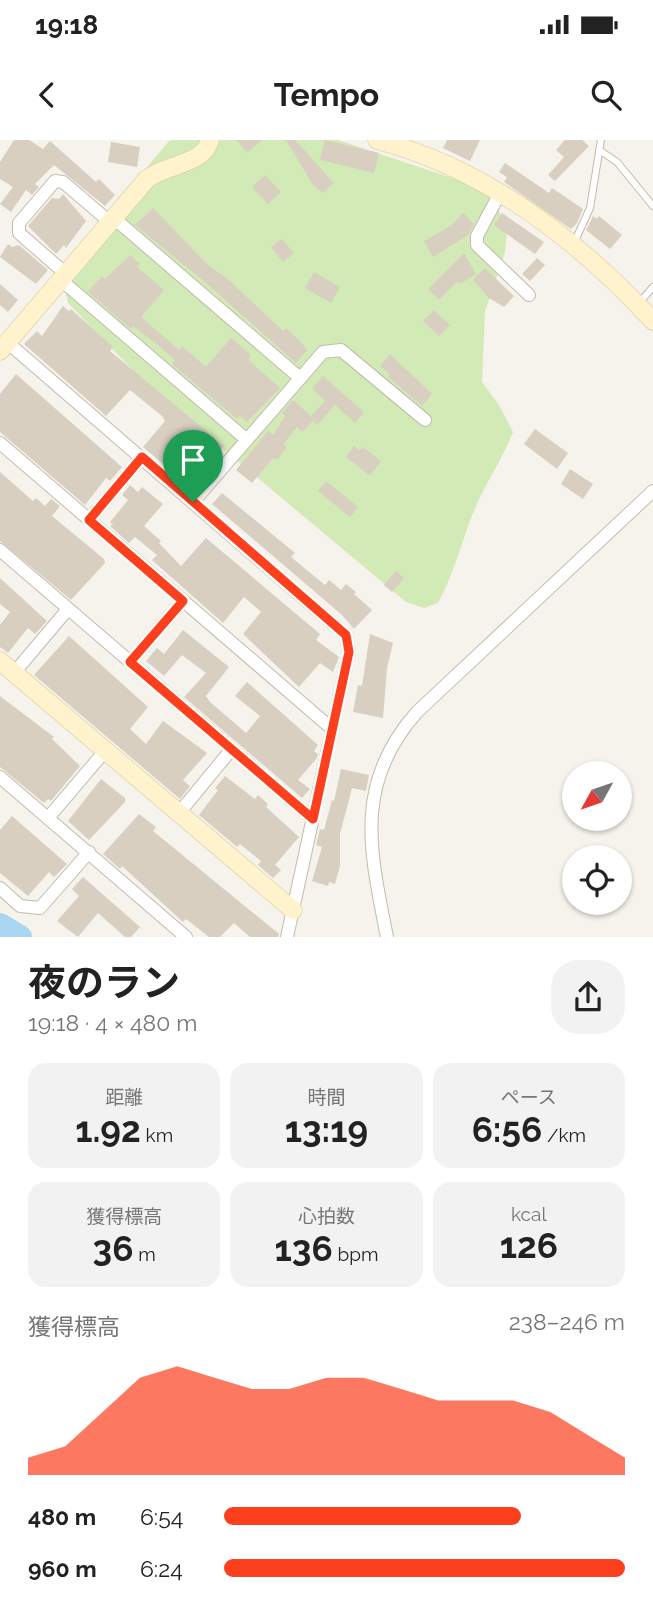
<!DOCTYPE html>
<html lang="ja">
<meta charset="utf-8">
<style>
body{margin:0;font-family:Raleway,"Noto Sans JP",sans-serif;background:#f2f2f2;color:#222;height:100vh;display:flex;flex-direction:column;font-size:26px;white-space:nowrap}
*{box-sizing:border-box;margin:0}
p{font-size:23px;color:#767676}
.icon{flex:none;width:38px;height:38px;fill:none;stroke:currentColor;stroke-width:2;stroke-linecap:round;stroke-linejoin:round}
.map{position:relative;height:797px;overflow:hidden}
.sheet{display:flex;flex-direction:column;background:#fff;flex:1}
.sheet>*{flex:none}
.needle{width:46px;rotate:230deg}
.controls{position:absolute;left:562px;top:621px;display:grid;gap:14px}
.controls a{display:grid;place-items:center;width:70px;height:70px;border-radius:50%;background:#fff;box-shadow:0 2px 5px #0004;font-size:35px}
.pin{position:absolute;display:grid;place-items:center;width:60px;height:60px;color:#fff;margin:-72px -30px;border-radius:50% 50% 50% 0;rotate:-45deg;box-shadow:0 0 7px #0007}
.pin .icon{rotate:45deg}
.round{display:grid;place-items:center;flex:none;width:74px;height:74px;border-radius:28px;background:#f2f2f2}
.headline{display:flex;align-items:center;justify-content:space-between;height:119px;padding:0 28px}
h1{font-size:38px;font-weight:700;line-height:52px}
.metrics{display:grid;grid-template-columns:repeat(3,1fr);gap:10px;height:119px;padding:7px 28px}
.metrics div{display:grid;align-content:center;border-radius:18px;background:#f2f2f2;text-align:center}
.metrics b{font-size:35px;font-weight:700}
.metrics small{font-size:19px;font-weight:400}
.metrics p{font-size:19px}
.chart{height:196px;padding:14px 28px}
.chart p{display:flex;justify-content:space-between}
.chart svg{width:100%;height:126px;margin-top:7px;fill:#fc3f1d;opacity:.7}
ul{padding:0 28px;list-style:none;font-size:23px}
li{display:grid;grid-template-columns:112px 84px 1fr;align-items:center;height:52px}
li i{height:18px;border-radius:9px;background:#fc3f1d}
.status{display:flex;justify-content:space-between;align-items:center;height:49px;padding:0 35px;background:#fff;direction:ltr}
.status svg{height:19px;fill:currentColor}
header{display:flex;justify-content:space-between;align-items:center;height:91px;padding:0 28px;background:#fff;font-size:32px;font-weight:700}
.map>svg:first-child{display:block}
.green{fill:#d2eab5}
.lines{fill:none;stroke-linecap:round;stroke-linejoin:round}
.river{stroke:#a9d4f2;stroke-width:24}
.building{fill:#d8cfc1}
.lane-casing{stroke:#c2bbae;stroke-width:8}
.street-casing{stroke:#c2bbae;stroke-width:14}
.secondary-casing{stroke:#d6c79b;stroke-width:19}
.lane{stroke:#fff;stroke-width:6}
.street{stroke:#fff;stroke-width:12}
.secondary{stroke:#fff3cd;stroke-width:18}
.route-casing{stroke:#fff;stroke-width:14}
.route{stroke:#fc3f1d;stroke-width:9}
</style>
<div class="status"><b>19:18</b><svg viewBox="0 0 49 12"><path d="M0 12V9h3v3zM5 12V6h3v6zM10 12V3h3v9zM15 12V0h3v12zM26 1h20v11H26zM47 4h2v5h-2z"/></svg></div>
<header><svg class="icon" aria-label="back" viewBox="0 0 24 24"><path d="M15 5l-7 7 7 7"/></svg>Tempo<svg class="icon" aria-label="search" viewBox="0 0 24 24"><circle cx="10" cy="10" r="6"/><path d="M15 15l6 6"/></svg></header>
<div class="map">
<svg width="653" height="797" viewBox="0 0 653 797">
<rect width="100%" height="100%" fill="#f6f3ec"/>
<path class="green" d="M 170,0 L 338,0 L 488,50 L 496,62 L 507,92 L 505,112 L 485,172 L 482,242 L 499,265 L 513,292 C 503,318 487,341 476,366 C 462,399 455,432 438,463 L 424,468 L 406,462 L 148,246 L 68,163 L 63,140 L 73,114 Z"/>
<g class="lines">
<path class="river" d="M 0,785 L 20,797"/>
</g>
<path class="building" d="M 14,0 L 29,0 L 43,9 L 50,1 L 96,42 L 99,39 L 115,55 L 105,66 L 54,25 L 35,44 L 39,47 L 32,55 L 26,50 L 11,72 L 0,64 L 13,47 L 0,39 L 0,22 Z
M 237,0 L 262,0 L 247,13 Z
M 286,0 L 295,0 L 334,43 L 323,53 L 313,45 Z
M 325,0 L 379,13 L 374,33 L 320,20 Z
M 447,0 L 480,0 L 470,21 L 443,8 Z
M 565,0 L 582,0 L 589,6 L 555,41 L 548,35 L 564,17 L 556,10 Z
M 111,2 L 140,7 L 137,27 L 108,22 Z
M 505,23 L 549,53 L 552,48 L 583,69 L 577,83 L 571,89 L 504,42 L 507,37 L 499,32 Z
M 265,35 L 281,52 L 268,64 L 252,47 Z
M 63,54 L 86,81 L 66,108 L 64,105 L 56,114 L 28,86 L 52,58 L 59,59 Z
M 153,68 L 207,124 L 230,141 L 283,191 L 286,188 L 300,201 L 307,210 L 296,223 L 206,143 L 135,85 Z
M 463,73 L 474,84 L 468,95 L 433,117 L 424,101 L 452,85 Z
M 502,73 L 544,102 L 535,114 L 494,85 Z
M 593,76 L 597,79 L 599,76 L 622,95 L 610,109 L 586,90 Z
M 282,99 L 294,113 L 283,122 L 271,107 Z
M 8,104 L 12,107 L 19,105 L 48,130 L 36,144 L 0,117 Z
M 464,113 L 476,134 L 460,144 L 458,141 L 439,160 L 428,149 Z
M 130,115 L 140,124 L 137,127 L 164,150 L 141,177 L 179,210 L 182,206 L 206,227 L 231,198 L 250,214 L 249,221 L 280,248 L 247,282 L 240,276 L 237,279 L 172,224 L 175,220 L 158,205 L 133,186 L 131,189 L 88,152 L 102,136 L 105,139 Z
M 537,118 L 545,125 L 530,141 L 522,134 Z
M 485,128 L 514,156 L 504,167 L 489,158 L 473,140 Z
M 314,132 L 340,147 L 331,163 L 305,148 Z
M 0,144 L 18,160 L 8,172 L 0,165 Z
M 63,166 L 69,171 L 71,169 L 113,207 L 110,211 L 224,306 L 200,334 L 203,336 L 196,345 L 190,347 L 143,307 L 165,281 L 162,276 L 130,250 L 106,276 L 24,204 L 37,191 L 42,196 Z
M 434,170 L 450,185 L 439,196 L 423,181 Z
M 390,214 L 432,254 L 422,266 L 388,237 L 390,234 L 380,226 Z
M 16,234 L 122,327 L 110,341 L 106,338 L 85,365 L 0,292 L 0,254 Z
M 323,236 L 364,272 L 355,283 L 335,265 L 317,285 L 313,281 L 302,292 L 297,287 L 283,305 L 287,307 L 277,320 L 273,318 L 252,343 L 236,330 L 268,291 L 273,295 L 285,276 L 282,273 L 293,260 L 311,276 L 325,261 L 312,248 Z
M 535,289 L 568,313 L 557,329 L 524,304 Z
M 354,306 L 360,310 L 363,307 L 381,321 L 370,336 L 346,317 Z
M 570,329 L 593,344 L 583,359 L 561,344 Z
M 0,332 L 33,361 L 36,358 L 45,366 L 51,359 L 60,366 L 52,376 L 104,419 L 105,423 L 71,460 L 0,401 Z
M 326,341 L 358,367 L 350,377 L 318,351 Z
M 130,345 L 138,352 L 142,347 L 163,364 L 144,386 L 161,401 L 159,403 L 181,426 L 206,398 L 320,494 L 316,500 L 339,517 L 333,532 L 320,523 L 299,547 L 243,494 L 261,472 L 244,457 L 223,483 L 152,420 L 157,415 L 135,397 L 129,403 L 110,386 L 113,384 L 110,382 L 128,360 L 122,355 Z
M 222,353 L 295,413 L 291,417 L 325,445 L 329,440 L 341,450 L 346,444 L 356,452 L 354,454 L 372,470 L 354,489 L 342,475 L 212,364 Z
M 396,431 L 404,438 L 392,452 L 384,445 Z
M 0,438 L 47,481 L 35,494 L 28,488 L 8,513 L 0,507 L 0,485 L 10,472 L 0,464 Z
M 183,490 L 229,527 L 206,556 L 210,562 L 246,593 L 260,576 L 235,556 L 247,542 L 318,605 L 314,611 L 318,614 L 317,618 L 298,640 L 310,649 L 302,658 L 184,557 L 206,533 L 182,515 L 164,536 L 146,521 L 157,508 L 164,514 Z
M 370,494 L 393,503 L 387,528 L 383,578 L 353,572 L 358,545 L 362,546 Z
M 69,496 L 148,567 L 130,589 L 146,604 L 163,581 L 207,613 L 183,640 L 190,646 L 180,659 L 34,535 Z
M 0,556 L 54,597 L 52,599 L 80,626 L 51,661 L 48,659 L 44,663 L 0,627 Z
M 341,629 L 369,635 L 366,651 L 352,648 L 340,694 L 340,726 L 335,744 L 329,742 L 328,746 L 312,741 L 322,707 L 316,705 L 320,689 L 324,690 L 332,660 L 334,661 Z
M 225,636 L 255,659 L 258,655 L 268,664 L 266,667 L 299,697 L 275,725 L 281,730 L 273,738 L 258,725 L 261,721 L 240,704 L 237,707 L 199,675 L 218,650 L 215,648 Z
M 101,639 L 125,658 L 125,662 L 89,700 L 68,681 Z
M 139,674 L 156,687 L 153,691 L 279,794 L 278,797 L 250,797 L 234,783 L 220,797 L 209,797 L 186,779 L 183,782 L 122,726 L 120,729 L 103,714 Z
M 12,676 L 67,724 L 54,737 L 49,732 L 28,756 L 0,733 L 0,690 Z
M 83,737 L 140,787 L 131,797 L 125,797 L 98,773 L 78,797 L 57,781 L 79,756 L 72,749 Z"/>
<g class="lines">
<defs>
<path id="lane" d="M 599,10 L 617,22 L 653,66
M 574,103 L 590,68 L 601,0
M 639,163 L 653,147"/>
<path id="street" d="M 500,53 L 477,96 L 477,105 L 529,155
M 115,79 L 300,238
M 66,134 L 19,93 L 19,83 L 55,41 L 63,42 L 111,83
M 61,140 L 247,300
M 7,202 L 346,495 L 349,512 L 287,797
M 0,303 L 331,588
M 193,362 L 323,212 L 341,210 L 425,280
M 89,380 L 142,317
M 0,410 L 313,679
M 130,522 L 183,461
M 14,533 L 68,469
M 0,637 L 186,797
M 179,673 L 231,610
M 48,678 L 105,611
M 0,748 L 20,766 L 40,768 L 89,712
M 387,797 C 370,711 353,644 417,572 L 653,351"/>
<path id="secondary" d="M 377,0 C 485,28 578,100 653,181
M 0,211 L 147,39 C 165,24 204,25 210,0
M 0,521 L 293,770"/>
</defs>
<use href="#lane" class="lane-casing"/>
<use href="#street" class="street-casing"/>
<use href="#secondary" class="secondary-casing"/>
<use href="#lane" class="lane"/>
<use href="#street" class="street"/>
<use href="#secondary" class="secondary"/>
</g>
<g class="lines">
<defs>
<path id="route" d="M 142,317 L 346,495 L 349,512 L 313,679 L 130,522 L 183,461 L 89,380 Z"/>
</defs>
<use href="#route" class="route-casing"/>
<use href="#route" class="route"/>
</g>
</svg>
<div class="controls">
<a><svg class="needle" viewBox="-14 -14 28 28"><path d="M0-13l5 13h-10z" fill="#e53935"/><path d="M0 13l5-13h-10z" fill="#767676"/></svg></a>
<a><svg class="icon" aria-label="locate" viewBox="0 0 24 24"><circle cx="12" cy="12" r="6"/><path d="M12 2v4M12 18v4M2 12h4M18 12h4"/></svg></a>
</div>
<div class="pin" style="left:193px;top:362px;background:#1e9e55"><svg class="icon" aria-label="arrive" viewBox="0 0 24 24"><path d="M6 21V4h12l-3 4 3 4H6"/></svg></div>
</div>
<section class="sheet">
<div class="headline"><div><h1>夜のラン</h1><p>19:18 · 4 × 480 m</p></div><a class="round"><svg class="icon" aria-label="share" viewBox="0 0 24 24"><path d="M12 15V3M7 8l5-5 5 5M5 13v7h14v-7"/></svg></a></div>
<div class="metrics">
<div><p>距離</p><b>1.92<small> km</small></b></div>
<div><p>時間</p><b>13:19</b></div>
<div><p>ペース</p><b>6:56<small> /km</small></b></div>
</div>
<div class="metrics">
<div><p>獲得標高</p><b>36<small> m</small></b></div>
<div><p>心拍数</p><b>136<small> bpm</small></b></div>
<div><p>kcal</p><b>126</b></div>
</div>
<div class="chart"><p><span>獲得標高</span>238–246 m</p>
<svg viewBox="0 0 160 44" preserveAspectRatio="none"><path d="M0 44V38L10 34L20 22L30 10L40 6L50 10L60 14L70 14L80 10L90 10L100 14L110 18L120 18L130 18L140 22L150 30L160 38V44z"/></svg>
</div>
<ul>
<li><b>480 m</b>6:54<i style="width:74%"></i></li>
<li><b>960 m</b>6:24<i style="width:100%"></i></li>
</ul>
</section>
